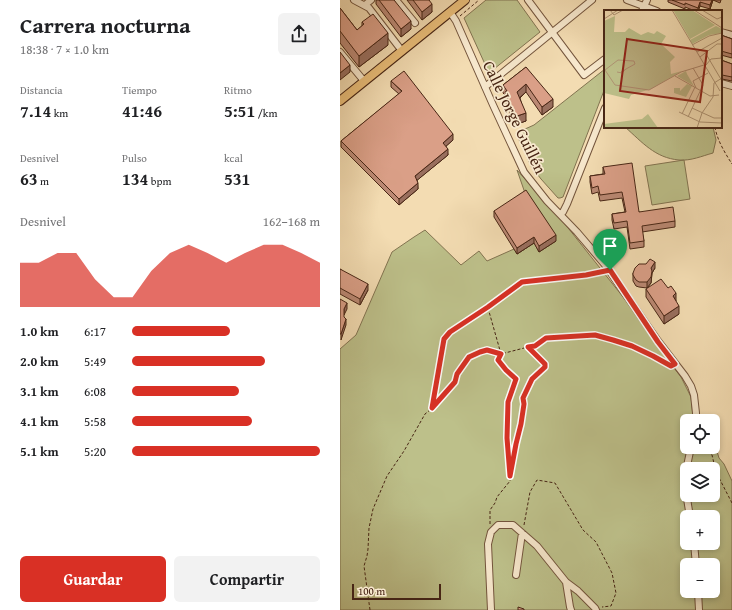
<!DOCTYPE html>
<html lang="es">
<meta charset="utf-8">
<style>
body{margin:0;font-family:"Gentium Book Plus",serif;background:#f2f2f2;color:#202124;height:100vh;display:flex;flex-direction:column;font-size:15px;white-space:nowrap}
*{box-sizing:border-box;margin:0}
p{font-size:13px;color:#757577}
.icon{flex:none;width:22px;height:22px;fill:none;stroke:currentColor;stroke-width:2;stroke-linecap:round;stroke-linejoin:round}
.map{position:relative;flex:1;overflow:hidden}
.sheet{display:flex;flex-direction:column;background:#fff;width:340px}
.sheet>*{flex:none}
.controls{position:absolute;left:340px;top:414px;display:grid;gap:8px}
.controls a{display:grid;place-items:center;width:40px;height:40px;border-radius:6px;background:#fff;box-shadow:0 2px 6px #0003;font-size:20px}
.scale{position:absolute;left:12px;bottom:10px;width:89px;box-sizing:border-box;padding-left:4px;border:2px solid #482615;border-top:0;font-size:11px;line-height:14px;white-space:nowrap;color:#482615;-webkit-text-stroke:3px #f7e8cd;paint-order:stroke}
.pin{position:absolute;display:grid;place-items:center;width:34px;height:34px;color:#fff;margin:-41px -17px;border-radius:50% 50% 50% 0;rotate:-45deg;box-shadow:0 0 4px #0007}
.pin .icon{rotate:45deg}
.round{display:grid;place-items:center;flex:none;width:42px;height:42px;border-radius:6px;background:#f2f2f2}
.summary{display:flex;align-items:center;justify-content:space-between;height:68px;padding:0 20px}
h1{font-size:22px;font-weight:700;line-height:30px}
.figures{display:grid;grid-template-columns:repeat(3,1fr);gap:6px;height:68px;padding:4px 20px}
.figures div{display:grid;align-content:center}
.figures b{font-size:17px;font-weight:700}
.figures small{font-size:11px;font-weight:400}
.figures p{font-size:11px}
.chart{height:112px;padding:8px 20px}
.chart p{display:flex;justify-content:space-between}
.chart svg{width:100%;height:72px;margin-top:4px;fill:#d93025;opacity:.7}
.primary-button{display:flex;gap:8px;margin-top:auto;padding:8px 20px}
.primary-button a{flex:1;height:46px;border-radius:6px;background:#d93025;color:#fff;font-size:16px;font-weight:700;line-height:46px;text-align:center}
.primary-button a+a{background:#f2f2f2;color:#202124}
ul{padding:0 20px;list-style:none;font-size:13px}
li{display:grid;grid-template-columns:64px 48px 1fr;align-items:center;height:30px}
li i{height:10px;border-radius:5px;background:#d93025}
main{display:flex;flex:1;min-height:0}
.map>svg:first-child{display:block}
.green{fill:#bdc08a;stroke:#827350;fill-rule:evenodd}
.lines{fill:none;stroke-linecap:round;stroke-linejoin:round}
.minor-casing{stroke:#73543c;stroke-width:8}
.major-casing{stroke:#482615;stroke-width:10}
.path{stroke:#482615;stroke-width:1;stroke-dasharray:3 2;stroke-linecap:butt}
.minor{stroke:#f7e8cd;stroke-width:6}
.major{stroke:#eabe79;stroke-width:8}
.wall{fill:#bb8974;stroke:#482615}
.shaded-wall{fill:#996f5e;stroke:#482615}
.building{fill:#da9f87;stroke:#482615}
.route-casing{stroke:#fff;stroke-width:8}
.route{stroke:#d93025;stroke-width:5}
.labels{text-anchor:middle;stroke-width:3.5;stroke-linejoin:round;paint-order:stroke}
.street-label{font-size:16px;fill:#482615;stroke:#f7e8cd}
.inset-road{fill:none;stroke:#af9373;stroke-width:1}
.view{fill:#8f2418;fill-opacity:0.15;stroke:#8f2418;stroke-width:2}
.inset-edge{fill:none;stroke:#482615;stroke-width:2}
</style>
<main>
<section class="sheet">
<div class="summary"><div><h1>Carrera nocturna</h1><p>18:38 · 7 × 1.0 km</p></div><a class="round"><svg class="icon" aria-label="share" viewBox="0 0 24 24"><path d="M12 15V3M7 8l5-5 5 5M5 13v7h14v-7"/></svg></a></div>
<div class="figures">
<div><p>Distancia</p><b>7.14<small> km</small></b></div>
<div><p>Tiempo</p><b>41:46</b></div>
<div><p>Ritmo</p><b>5:51<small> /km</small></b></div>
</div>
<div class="figures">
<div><p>Desnivel</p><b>63<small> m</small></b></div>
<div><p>Pulso</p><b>134<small> bpm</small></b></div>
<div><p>kcal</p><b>531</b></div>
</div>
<div class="chart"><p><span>Desnivel</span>162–168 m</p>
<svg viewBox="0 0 160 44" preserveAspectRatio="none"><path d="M0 44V17L10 17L20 11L30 11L40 27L50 38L60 38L70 22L80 11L90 6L100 11L110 17L120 11L130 6L140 6L150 11L160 17V44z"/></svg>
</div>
<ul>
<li><b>1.0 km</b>6:17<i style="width:52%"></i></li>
<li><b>2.0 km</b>5:49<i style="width:71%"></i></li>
<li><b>3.1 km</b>6:08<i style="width:57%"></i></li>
<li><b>4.1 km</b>5:58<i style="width:64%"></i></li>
<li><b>5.1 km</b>5:20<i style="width:100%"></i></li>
</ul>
<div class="primary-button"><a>Guardar</a><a>Compartir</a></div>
</section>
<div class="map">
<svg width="392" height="610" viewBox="0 0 392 610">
<rect width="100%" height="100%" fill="#f3dcb2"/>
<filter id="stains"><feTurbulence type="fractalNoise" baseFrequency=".005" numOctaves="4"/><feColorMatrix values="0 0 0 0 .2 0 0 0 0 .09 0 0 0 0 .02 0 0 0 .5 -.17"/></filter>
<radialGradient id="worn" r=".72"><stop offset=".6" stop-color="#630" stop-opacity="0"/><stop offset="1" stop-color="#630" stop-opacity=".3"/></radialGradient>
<path class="green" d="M 146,0 L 177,0 L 200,32 L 149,73 L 124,18 Z
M 265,69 L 265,88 L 223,197 L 220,198 L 218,198 L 201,179 L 191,166 L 176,133 L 194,125 Z
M 285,127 L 373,127 L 376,140 L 373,153 C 362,156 351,161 339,160 C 315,158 302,142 285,127 Z
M 344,160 L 350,199 L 312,205 L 305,166 Z
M 177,170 L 225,224 L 291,307 L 315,343 L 341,377 L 351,397 L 353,416 L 356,421 L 347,421 L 347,447 L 373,447 L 373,442 L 376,448 L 379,458 L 384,464 L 392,481 L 392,610 L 0,610 L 0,349 L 16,335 L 52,252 L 74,237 L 85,230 L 121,265 L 139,251 L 147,261 L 174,249 L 177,254 L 194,243 L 199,252 L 186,196 ZM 347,469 L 373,469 L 373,495 L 347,495 ZM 347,517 L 373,517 L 373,543 L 347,543 ZM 347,565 L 373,565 L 373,591 L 347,591 Z"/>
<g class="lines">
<defs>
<path id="minor" d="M 14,0 L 29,8 L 62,51
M 56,0 L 75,23
M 188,0 L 244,75 L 265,59
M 287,0 L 317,11
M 25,5 L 31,0
M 302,11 L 307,0
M 110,12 L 116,21 L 153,105 L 184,172 L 207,201 L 237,232 L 266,266 L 318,341 L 345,376 L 351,386 L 354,395 L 356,413 L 356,421
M 381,32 L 392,35
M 0,52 L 24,81
M 381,83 L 392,86
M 145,87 L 252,0
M 220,214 L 223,212 L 227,204 L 265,108
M 350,517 L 344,480 L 351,447
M 354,543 L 356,565
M 176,575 L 182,533
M 358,591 L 359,610
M 151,610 L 148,544 L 151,532 L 158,525 L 173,525 L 197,546 L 226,582
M 231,610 L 230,607 L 226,582 L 238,591 L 255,608 L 256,610"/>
<path id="major" d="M 0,101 L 125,0"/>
</defs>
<use href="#minor" class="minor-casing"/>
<use href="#major" class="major-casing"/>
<path class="path" d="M 120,16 L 139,0
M 375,127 C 377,140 385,153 392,164
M 148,308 L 161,354 L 158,360 L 166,370 L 176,379 L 168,402 L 167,438 L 170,473
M 92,408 L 104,339 L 110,332 L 148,307 L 182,282 L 246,275 L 262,272
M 365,447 L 372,455 L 376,472 L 392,503
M 150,524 L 150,510 L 155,503 L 157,497 L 170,481 L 176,444 L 181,424 L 184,405 L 183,397 L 192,379 L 205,367 L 205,364 L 188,347 L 195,346 L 206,338 L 255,335 L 273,340 L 292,346 L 313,356 L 329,365
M 184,525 L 190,492 L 197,480 L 215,483 L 243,530 L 256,542 L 272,573 L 276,593 L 271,606 L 262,607
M 30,610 L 24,566 L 27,556 L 28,549 L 29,528 L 33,509 L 47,476 L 64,451 L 85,414 L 95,406 L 111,388 L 115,382 L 117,374 L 129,357 L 140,352 L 147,350 L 161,354 L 188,347"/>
<use href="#minor" class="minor"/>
<use href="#major" class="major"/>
</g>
<path class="wall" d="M 36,0 L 54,0 L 71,29 L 61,37 L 36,4 Z
M 67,0 L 89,0 L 92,12 L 82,20 Z
M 328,0 L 381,0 L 380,3 L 373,0 L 370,9 L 360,6 L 358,11 L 355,11 L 345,7 L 345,9 L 328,2 Z
M 0,8 L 17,30 L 22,26 L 22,22 L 48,45 L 19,67 L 0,43 Z
M 381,35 L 392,39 L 392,58 L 381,55 Z
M 381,60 L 392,64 L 392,81 L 382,79 L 381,79 Z
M 186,67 L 213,107 L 202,115 L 186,92 L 180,98 L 186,121 L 174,125 L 170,116 L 170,113 L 165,100 L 165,95 L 163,93 L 163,85 Z
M 51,81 L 113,140 L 106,146 L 108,155 L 77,180 L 78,189 L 59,205 L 1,147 L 1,141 L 59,94 L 51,87 Z
M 263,167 L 299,212 L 335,221 L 335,227 L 302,232 L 304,241 L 304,247 L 290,249 L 287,227 L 274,229 L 272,220 L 272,214 L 285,212 L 282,198 L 260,201 L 258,192 L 252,194 L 250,182 L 250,176 L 263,174 Z
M 154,211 L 216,241 L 199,252 L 194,243 L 177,254 L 154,217 Z
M 315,268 L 312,273 L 311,283 L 307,288 L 299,287 L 296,286 L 293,281 L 293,273 Z
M 0,269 L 28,290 L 20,305 L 0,294 Z
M 306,289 L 339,314 L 324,324 L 306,297 Z"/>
<path class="shaded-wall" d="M 372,0 L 373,0 L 370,9 L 370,5 Z
M 360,2 L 360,6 L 358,11 L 358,8 Z
M 92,4 L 92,12 L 82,20 L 82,12 Z
M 71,21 L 71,29 L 61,37 L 61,29 Z
M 48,33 L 48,45 L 19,67 L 19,56 Z
M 10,65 L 10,72 L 0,80 L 0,73 Z
M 186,84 L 186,92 L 177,100 L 177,92 Z
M 213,99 L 213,107 L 202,115 L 202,107 Z
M 186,113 L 186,121 L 174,125 L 174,117 Z
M 113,134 L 113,140 L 103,149 L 103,143 Z
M 108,149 L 108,155 L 75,182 L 75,176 Z
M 78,183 L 78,189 L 59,205 L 59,199 Z
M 216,235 L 216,241 L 199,252 L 199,246 Z
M 194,237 L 194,243 L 177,254 L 177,248 Z
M 315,262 L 315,268 L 312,273 L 311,283 L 307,288 L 307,282 L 311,268 Z
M 28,284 L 28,290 L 20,305 L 20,299 Z
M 336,293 L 336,301 L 333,296 Z
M 7,303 L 7,309 L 4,315 L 4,309 Z
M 339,306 L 339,314 L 324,324 L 324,316 Z
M 6,319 L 6,325 L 1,340 L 1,334 Z"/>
<path class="building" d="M 39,0 L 54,0 L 71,21 L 61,29 Z
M 73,0 L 89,0 L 92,4 L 82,12 Z
M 332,0 L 372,0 L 370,5 L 360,2 L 358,8 L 345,3 L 345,5 Z
M 0,8 L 17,30 L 24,24 L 22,22 L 33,14 L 48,33 L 19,56 L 0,31 Z
M 381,35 L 392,39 L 392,54 L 381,51 Z
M 0,52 L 10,65 L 0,73 Z
M 381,60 L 392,64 L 392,77 L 382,75 L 381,75 Z
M 186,67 L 213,99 L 202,107 L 186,84 L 177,92 L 186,113 L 174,117 L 170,108 L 171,107 L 165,92 L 167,91 L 163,85 Z
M 64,71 L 113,134 L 103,143 L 108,149 L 75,176 L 78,183 L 59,199 L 1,141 L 62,91 L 51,81 Z
M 292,163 L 299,212 L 333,207 L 335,221 L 302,226 L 304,241 L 290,243 L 287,221 L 274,223 L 272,214 L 286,212 L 282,192 L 260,195 L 258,186 L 252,188 L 250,176 L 265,174 L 263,167 Z
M 186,190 L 216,235 L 199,246 L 194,237 L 177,248 L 154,211 Z
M 310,259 L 315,262 L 311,268 L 312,271 L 311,277 L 307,282 L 299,282 L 296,280 L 293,275 L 293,273 L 295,268 L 299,264 L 306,264 Z
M 0,269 L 28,284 L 20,299 L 0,288 Z
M 321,279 L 328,288 L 331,286 L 336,293 L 333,296 L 339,306 L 324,316 L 306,289 Z
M 0,299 L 7,303 L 4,309 L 4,317 L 6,319 L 1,334 L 0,334 Z
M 178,607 L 184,609 L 184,610 L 178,610 Z"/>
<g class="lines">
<defs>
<path id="route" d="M 270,270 L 318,342 L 335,364 L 331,366 L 313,356 L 292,346 L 273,340 L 255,335 L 206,338 L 195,346 L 188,347 L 205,364 L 205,367 L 192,379 L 183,398 L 184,404 L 181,424 L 176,444 L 170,476 L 167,438 L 168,402 L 176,379 L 166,370 L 158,360 L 161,354 L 147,350 L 140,352 L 129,357 L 117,374 L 115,382 L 92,408 L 104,339 L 110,332 L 148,307 L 182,282 L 246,275 Z"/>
</defs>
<use href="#route" class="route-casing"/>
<use href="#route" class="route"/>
</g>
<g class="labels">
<g class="street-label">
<text transform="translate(175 117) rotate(64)" y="6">Calle Jorge Guillén</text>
</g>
</g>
<g transform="translate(264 10)">
<rect width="118" height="118" fill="#f3dcb2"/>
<path d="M 69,0 L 88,0 L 111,15 L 86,29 ZM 11,6 L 10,22 L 21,22 L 25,18 L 37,25 L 44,22 L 50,24 L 53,21 L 62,26 L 57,34 L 71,47 L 66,52 L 67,64 L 78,61 L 47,79 L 27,85 L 25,89 L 0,83 L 0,11 ZM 112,16 L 118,19 L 118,23 L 105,25 L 88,34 L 86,30 ZM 82,61 L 83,64 L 90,76 L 73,66 ZM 83,74 L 88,76 L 82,87 L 70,83 L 70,78 L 76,78 L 76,81 ZM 44,104 L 54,118 L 0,118 L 0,114 L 38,109 Z" fill="#bdc08a"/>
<path class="inset-road" d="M 6,0 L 10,5 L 19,0M 68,0 L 116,81M 90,0 L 118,18M 98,0 L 113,9 L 118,7M 0,9 L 14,0M 88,35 L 105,26 L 118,23M 93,42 L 118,28M 102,44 L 118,71M 96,47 L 113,34 L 118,34M 117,48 L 118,34M 102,55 L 107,49 L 118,48M 22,59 L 31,54 L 30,51 L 14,50 L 1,60 L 11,75 L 45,80 L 77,62 L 100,55M 13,62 L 18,63 L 22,59 L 17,62M 71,66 L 106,86 L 115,85M 92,78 L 89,71 L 104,63M 88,98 L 110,108 L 118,108M 75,102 L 96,112 L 118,113M 78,104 L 91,77M 84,107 L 99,75 L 89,58M 93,118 L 98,103 L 109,87 L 110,73 L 118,68"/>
<path class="view" d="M 23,29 L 103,41 L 96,92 L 16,81 Z"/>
<rect width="118" height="118" class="inset-edge"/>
</g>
<rect width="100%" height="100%" filter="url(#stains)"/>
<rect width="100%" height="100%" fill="url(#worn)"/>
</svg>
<div class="controls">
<a><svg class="icon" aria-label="locate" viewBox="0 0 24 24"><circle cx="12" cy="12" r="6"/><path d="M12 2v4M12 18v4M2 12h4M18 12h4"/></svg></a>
<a><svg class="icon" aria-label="layers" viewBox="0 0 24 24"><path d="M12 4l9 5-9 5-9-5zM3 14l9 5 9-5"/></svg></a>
<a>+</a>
<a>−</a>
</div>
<div class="scale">100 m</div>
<div class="pin" style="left:270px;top:270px;background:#1e9e55"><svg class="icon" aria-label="arrive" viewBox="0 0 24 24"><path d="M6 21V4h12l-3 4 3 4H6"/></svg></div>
</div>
</main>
